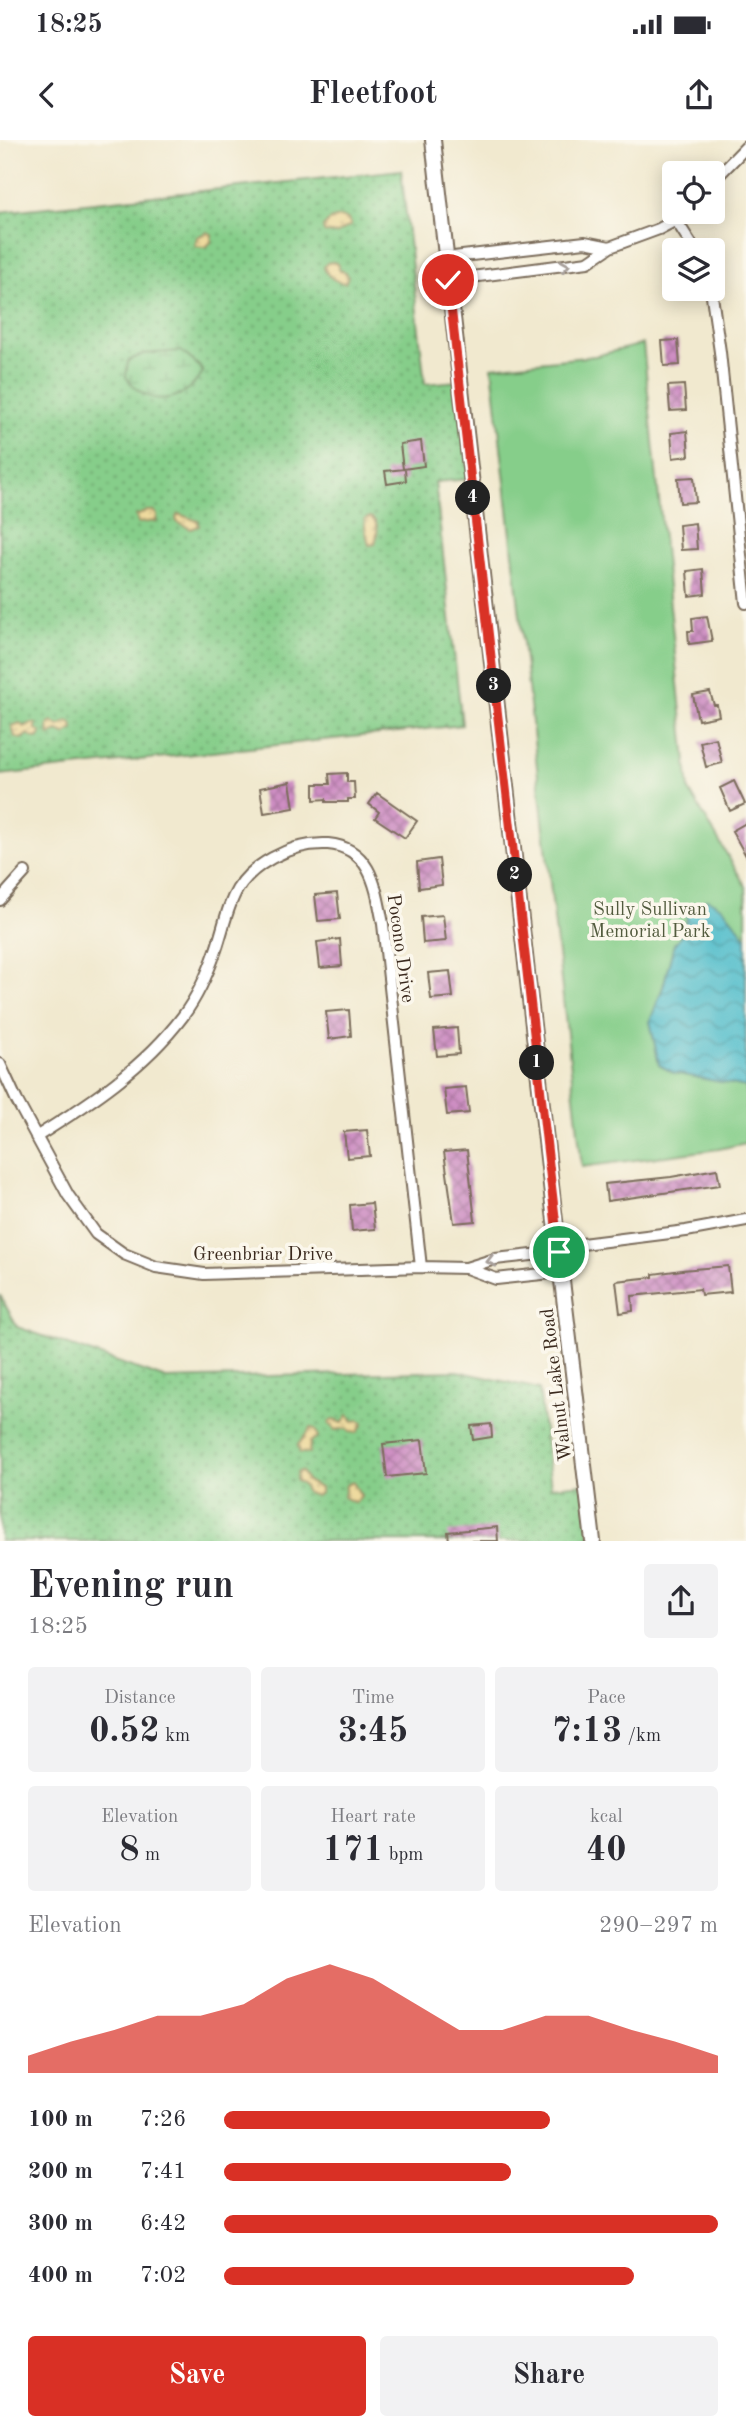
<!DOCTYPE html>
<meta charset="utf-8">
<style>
body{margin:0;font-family:"Old Standard TT",serif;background:#f2f2f3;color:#2b2b33;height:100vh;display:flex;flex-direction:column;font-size:26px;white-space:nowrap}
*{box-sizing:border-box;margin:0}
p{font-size:23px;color:#7c7c81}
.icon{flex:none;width:38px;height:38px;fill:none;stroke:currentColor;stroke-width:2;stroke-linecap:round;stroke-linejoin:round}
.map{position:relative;height:1401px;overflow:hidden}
.sheet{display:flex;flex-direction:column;background:#fff;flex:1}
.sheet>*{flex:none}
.controls{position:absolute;left:662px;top:21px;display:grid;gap:14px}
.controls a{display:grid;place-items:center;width:63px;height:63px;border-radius:7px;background:#fff;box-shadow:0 4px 18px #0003;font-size:35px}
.pin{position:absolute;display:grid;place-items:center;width:60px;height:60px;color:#fff;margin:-30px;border:4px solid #fff;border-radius:50%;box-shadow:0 2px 7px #0007}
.km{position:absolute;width:35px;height:35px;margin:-18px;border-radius:50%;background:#222;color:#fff;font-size:19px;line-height:35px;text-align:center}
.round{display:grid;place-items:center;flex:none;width:74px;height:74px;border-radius:7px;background:#f2f2f3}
.overview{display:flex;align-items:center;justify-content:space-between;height:119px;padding:0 28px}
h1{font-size:38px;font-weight:700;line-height:52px}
.stats{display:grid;grid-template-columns:repeat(3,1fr);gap:10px;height:119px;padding:7px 28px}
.stats div{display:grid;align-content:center;border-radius:7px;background:#f2f2f3;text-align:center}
.stats b{font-size:35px;font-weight:700}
.stats small{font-size:19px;font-weight:400}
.stats p{font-size:19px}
.chart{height:196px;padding:14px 28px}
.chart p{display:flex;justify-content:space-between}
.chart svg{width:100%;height:126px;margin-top:7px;fill:#d93025;opacity:.7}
.button{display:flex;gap:14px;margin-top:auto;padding:14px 28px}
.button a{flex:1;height:80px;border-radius:7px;background:#d93025;color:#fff;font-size:28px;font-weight:700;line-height:80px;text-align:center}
.button a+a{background:#f2f2f3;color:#2b2b33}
ul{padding:0 28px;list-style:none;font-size:23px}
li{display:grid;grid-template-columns:112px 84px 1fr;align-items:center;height:52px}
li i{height:18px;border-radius:9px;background:#d93025}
.status{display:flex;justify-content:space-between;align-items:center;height:49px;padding:0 35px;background:#fff;direction:ltr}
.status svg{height:19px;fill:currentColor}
header{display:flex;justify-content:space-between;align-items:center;height:91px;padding:0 28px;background:#fff;font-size:32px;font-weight:700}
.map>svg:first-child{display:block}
.grass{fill:url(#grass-dots);stroke:#607c54;stroke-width:2}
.wetland{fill:url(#wetland-marsh);stroke:#607c54;stroke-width:2}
.sand{fill:url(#sand-dots);stroke:#94825e;stroke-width:2}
.green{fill:#86ce8a;stroke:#607c54;stroke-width:2}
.water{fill:url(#water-waves);stroke:#467474;stroke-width:2}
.building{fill:url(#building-cross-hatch)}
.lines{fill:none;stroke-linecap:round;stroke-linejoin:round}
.minor-casing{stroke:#7b6d5c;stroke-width:14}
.tertiary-casing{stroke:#7b6d5c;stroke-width:18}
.minor{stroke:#fff;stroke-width:10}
.tertiary{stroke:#fff;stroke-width:14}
.oneway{stroke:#a79f9a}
.route-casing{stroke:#fff;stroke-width:14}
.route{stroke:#d93025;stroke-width:9}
.labels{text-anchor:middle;stroke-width:7;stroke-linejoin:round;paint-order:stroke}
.park-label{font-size:19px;fill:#525b3e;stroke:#fbf7ec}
.street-label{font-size:19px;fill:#3b2a1e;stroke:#fbf7ec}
</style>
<div class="status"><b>18:25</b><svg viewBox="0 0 49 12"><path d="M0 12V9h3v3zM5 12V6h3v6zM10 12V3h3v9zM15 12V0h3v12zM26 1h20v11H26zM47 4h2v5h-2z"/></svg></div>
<header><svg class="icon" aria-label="back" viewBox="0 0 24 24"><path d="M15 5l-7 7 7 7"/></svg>Fleetfoot<svg class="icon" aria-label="share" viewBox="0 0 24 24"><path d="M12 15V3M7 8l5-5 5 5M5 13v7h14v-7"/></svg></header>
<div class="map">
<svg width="746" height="1401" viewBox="0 0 746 1401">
<defs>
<pattern id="grass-dots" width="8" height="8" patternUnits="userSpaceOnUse" patternTransform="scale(1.75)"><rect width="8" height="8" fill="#86ce8a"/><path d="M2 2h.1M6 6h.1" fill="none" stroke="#6fa770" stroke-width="1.8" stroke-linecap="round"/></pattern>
<pattern id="wetland-marsh" width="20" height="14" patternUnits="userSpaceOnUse" patternTransform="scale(1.75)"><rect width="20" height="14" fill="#86ce8a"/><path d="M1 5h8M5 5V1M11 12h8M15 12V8" fill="none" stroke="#6fa770"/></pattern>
<pattern id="sand-dots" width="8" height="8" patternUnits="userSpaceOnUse" patternTransform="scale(1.75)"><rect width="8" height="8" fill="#eeda9e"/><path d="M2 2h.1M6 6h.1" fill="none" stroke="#cdbb88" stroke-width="1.8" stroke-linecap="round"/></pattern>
<pattern id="water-waves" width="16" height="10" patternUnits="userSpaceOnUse" patternTransform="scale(1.75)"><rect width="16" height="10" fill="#51bdcb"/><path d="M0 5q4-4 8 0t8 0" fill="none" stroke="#449aa4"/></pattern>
<pattern id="building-cross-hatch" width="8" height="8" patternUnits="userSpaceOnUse" patternTransform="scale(1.75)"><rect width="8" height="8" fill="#ce8ec3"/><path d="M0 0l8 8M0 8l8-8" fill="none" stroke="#a8749e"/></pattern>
</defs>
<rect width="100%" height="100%" fill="#fbf7ec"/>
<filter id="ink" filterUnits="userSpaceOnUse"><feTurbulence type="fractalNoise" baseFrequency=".0143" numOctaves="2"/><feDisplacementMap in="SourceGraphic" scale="14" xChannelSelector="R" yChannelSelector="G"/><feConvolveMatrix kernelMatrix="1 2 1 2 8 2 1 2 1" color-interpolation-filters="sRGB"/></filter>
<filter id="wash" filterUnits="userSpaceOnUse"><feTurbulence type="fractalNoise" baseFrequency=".00686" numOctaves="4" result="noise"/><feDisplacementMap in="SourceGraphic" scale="28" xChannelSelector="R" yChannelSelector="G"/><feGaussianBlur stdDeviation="1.57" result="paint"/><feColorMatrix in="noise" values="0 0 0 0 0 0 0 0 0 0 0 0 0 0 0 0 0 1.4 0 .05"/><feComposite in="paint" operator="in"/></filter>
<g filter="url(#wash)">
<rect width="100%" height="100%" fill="#f1e9cf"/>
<path class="grass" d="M 401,30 L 425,244 L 458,241 L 469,339 L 435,342 L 462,585 L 0,635 L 0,72 Z
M 0,1155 L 17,1187 L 166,1239 L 457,1231 L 539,1249 L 551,1347 L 584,1344 L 591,1401 L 0,1401 Z"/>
<path class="wetland" d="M 181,211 L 199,226 L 203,232 C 183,264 149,269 126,237 L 128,221 L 143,214 Z"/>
<path class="sand" d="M 340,77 L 348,79 L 351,85 L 336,94 L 324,92 L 323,87 L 330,80 Z
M 208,92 L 212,95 L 211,102 L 206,107 L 195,106 L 197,97 Z
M 333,122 L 338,124 L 339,129 L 346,133 L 348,137 L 345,143 C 336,142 326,136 324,127 L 327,123 Z
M 147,371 L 153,371 L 157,375 L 156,381 L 138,383 L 136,376 Z
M 178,374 L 198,381 L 199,386 L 191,389 L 177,382 L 176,378 Z
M 370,377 C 381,383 377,395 375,404 L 369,405 L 365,388 L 365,379 Z
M 52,581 L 59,586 L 67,581 L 72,583 L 73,589 L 65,594 L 58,591 L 49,595 L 48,585 Z
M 20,583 L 24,587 L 32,583 L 36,584 L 36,589 L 41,593 L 39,597 L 34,598 L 28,594 L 21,599 L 15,597 L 12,586 Z
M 348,1275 L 353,1281 L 360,1280 L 363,1284 L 357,1293 L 350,1292 L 347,1288 L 335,1290 L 329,1284 L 330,1281 L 334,1280 L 342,1283 Z
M 311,1288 L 315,1289 L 318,1297 L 310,1302 L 309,1313 L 300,1313 L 298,1305 Z
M 301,1331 L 308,1342 L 320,1348 L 320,1353 L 316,1356 L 307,1353 L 303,1345 L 296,1341 L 297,1332 Z
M 353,1342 L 361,1356 L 355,1363 L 344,1357 L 346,1345 Z"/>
<path class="green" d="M 643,204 L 689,650 L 746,747 L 746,1003 L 719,1009 L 582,1027 L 492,227 L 595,216 Z"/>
<path class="water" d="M 708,759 L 724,769 L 746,797 L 746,947 L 674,933 L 659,925 L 650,881 L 663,847 L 674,804 L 683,793 L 689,770 Z"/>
<g id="blocks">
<path class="building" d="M 678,200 L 680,225 L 664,226 L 662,201 Z
M 684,245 L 686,270 L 670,271 L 668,246 Z
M 687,291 L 689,316 L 673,318 L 671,293 Z
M 421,301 L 424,326 L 403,329 L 400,304 Z
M 405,329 L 406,341 L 387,344 L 385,331 Z
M 694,337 L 696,362 L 680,363 L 678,338 Z
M 695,383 L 697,409 L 681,410 L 679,385 Z
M 703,429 L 705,454 L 689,456 L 687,431 Z
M 707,476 L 712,501 L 689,504 L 688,491 L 693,491 L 692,478 Z
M 710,552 L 714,565 L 717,565 L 719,576 L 698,580 L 693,555 Z
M 716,598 L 722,623 L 706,627 L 700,602 Z
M 347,633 L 347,642 L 354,642 L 355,659 L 348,659 L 348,662 L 326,662 L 326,659 L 314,660 L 314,644 L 330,644 L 329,634 Z
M 734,641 L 745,664 L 730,671 L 720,648 Z
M 290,642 L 294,668 L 264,673 L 260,648 Z
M 377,653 L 417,681 L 405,698 L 375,678 L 379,672 L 369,664 Z
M 746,683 L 746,716 L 732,691 Z
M 439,719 L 442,745 L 419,748 L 417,722 Z
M 337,753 L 340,779 L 318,781 L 315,755 Z
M 443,775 L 446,801 L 423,803 L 421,777 Z
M 340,799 L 342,826 L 320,828 L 317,802 Z
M 450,831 L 453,857 L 431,859 L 428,833 Z
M 349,870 L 351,896 L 329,899 L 326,872 Z
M 457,888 L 459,914 L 437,916 L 434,890 Z
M 466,947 L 469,973 L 447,975 L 444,949 Z
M 367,990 L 370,1016 L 347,1018 L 344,992 Z
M 467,1010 L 475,1081 L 454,1083 L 444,1012 Z
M 717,1029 L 720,1045 L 607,1061 L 605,1044 L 671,1037 Z
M 372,1063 L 375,1089 L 352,1091 L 350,1065 Z
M 728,1126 L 731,1152 L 701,1155 L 700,1149 L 632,1156 L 633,1171 L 620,1173 L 616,1141 L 653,1137 L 653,1134 L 682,1130 Z
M 491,1284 L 492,1297 L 473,1300 L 471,1286 Z
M 422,1300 L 426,1333 L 387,1337 L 383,1304 Z
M 497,1387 L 498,1401 L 449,1401 L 448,1392 Z"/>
</g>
</g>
<g filter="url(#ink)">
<use href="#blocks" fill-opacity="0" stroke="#7b6d5c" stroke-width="2"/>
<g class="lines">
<defs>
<path id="minor" d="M 712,42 L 746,7
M 676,80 L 695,110
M 445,118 L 585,102 L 610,107
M 448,140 L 588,122 L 610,107 L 659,89 L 676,80 L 683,72
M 711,149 L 720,212 L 746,463
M 0,760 L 25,732
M 0,924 L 17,961 L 68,1055 L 96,1094 L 124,1114 L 156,1127 L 204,1134 L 421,1127 L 466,1128
M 36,997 C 90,963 144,928 183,876 C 198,856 208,833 216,810 C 230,768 229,742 272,718 C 288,709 308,703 328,704 C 372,708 376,749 383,784 L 421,1127
M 558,1107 L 686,1091 L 746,1080
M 559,1112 L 495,1119 L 466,1128 L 496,1139 L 561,1132"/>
<path id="tertiary" d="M 433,0 L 558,1107 L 593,1401"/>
</defs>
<use href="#minor" class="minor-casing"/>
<use href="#tertiary" class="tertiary-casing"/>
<use href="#minor" class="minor"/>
<use href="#tertiary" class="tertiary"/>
</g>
<defs><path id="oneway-chevron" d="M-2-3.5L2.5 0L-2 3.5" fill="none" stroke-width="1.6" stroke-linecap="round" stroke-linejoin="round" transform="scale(1.75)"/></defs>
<g class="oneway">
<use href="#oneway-chevron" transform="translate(565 126) rotate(-8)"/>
<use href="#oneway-chevron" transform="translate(491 1121) rotate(166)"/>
</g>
</g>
<g class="lines" filter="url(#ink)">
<defs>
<path id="route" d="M 448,140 L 559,1112"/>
</defs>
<use href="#route" class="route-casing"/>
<use href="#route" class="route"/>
</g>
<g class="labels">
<g class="park-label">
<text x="650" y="775">Sully Sullivan<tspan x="650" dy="22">Memorial Park</tspan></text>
</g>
<g class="street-label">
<text transform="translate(402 808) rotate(82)" y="7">Pocono Drive</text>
<text x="263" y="1120">Greenbriar Drive</text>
<text transform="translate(555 1245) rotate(-97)" y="7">Walnut Lake Road</text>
</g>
</g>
</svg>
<div class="controls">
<a><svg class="icon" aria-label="locate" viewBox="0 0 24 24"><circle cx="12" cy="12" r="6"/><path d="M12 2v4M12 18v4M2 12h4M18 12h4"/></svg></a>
<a><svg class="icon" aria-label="layers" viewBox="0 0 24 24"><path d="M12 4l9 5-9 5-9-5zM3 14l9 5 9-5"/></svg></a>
</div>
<div class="pin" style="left:559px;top:1112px;background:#1e9e55"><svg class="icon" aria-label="arrive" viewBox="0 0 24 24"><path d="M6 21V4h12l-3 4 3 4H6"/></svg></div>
<div class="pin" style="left:448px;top:140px;background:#d93025"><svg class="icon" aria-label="check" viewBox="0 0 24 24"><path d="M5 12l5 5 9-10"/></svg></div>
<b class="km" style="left:537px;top:923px">1</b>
<b class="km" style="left:515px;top:735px">2</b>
<b class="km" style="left:494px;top:546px">3</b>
<b class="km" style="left:473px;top:358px">4</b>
</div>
<section class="sheet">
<div class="overview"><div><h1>Evening run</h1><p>18:25</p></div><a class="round"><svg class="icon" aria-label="share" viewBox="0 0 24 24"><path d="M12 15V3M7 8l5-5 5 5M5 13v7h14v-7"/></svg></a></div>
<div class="stats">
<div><p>Distance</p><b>0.52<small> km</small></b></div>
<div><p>Time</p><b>3:45</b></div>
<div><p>Pace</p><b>7:13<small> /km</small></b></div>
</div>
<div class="stats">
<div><p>Elevation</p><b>8<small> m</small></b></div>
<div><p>Heart rate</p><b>171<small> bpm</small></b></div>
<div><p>kcal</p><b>40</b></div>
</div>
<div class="chart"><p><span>Elevation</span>290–297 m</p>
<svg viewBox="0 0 160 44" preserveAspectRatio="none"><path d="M0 44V38L10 33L20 29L30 24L40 24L50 20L60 11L70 6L80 11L90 20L100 29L110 29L120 24L130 24L140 29L150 33L160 38V44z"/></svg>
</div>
<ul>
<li><b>100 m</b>7:26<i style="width:66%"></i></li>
<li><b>200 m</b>7:41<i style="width:58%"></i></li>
<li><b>300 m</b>6:42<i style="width:100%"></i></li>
<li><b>400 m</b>7:02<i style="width:83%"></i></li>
</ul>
<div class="button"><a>Save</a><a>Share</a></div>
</section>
